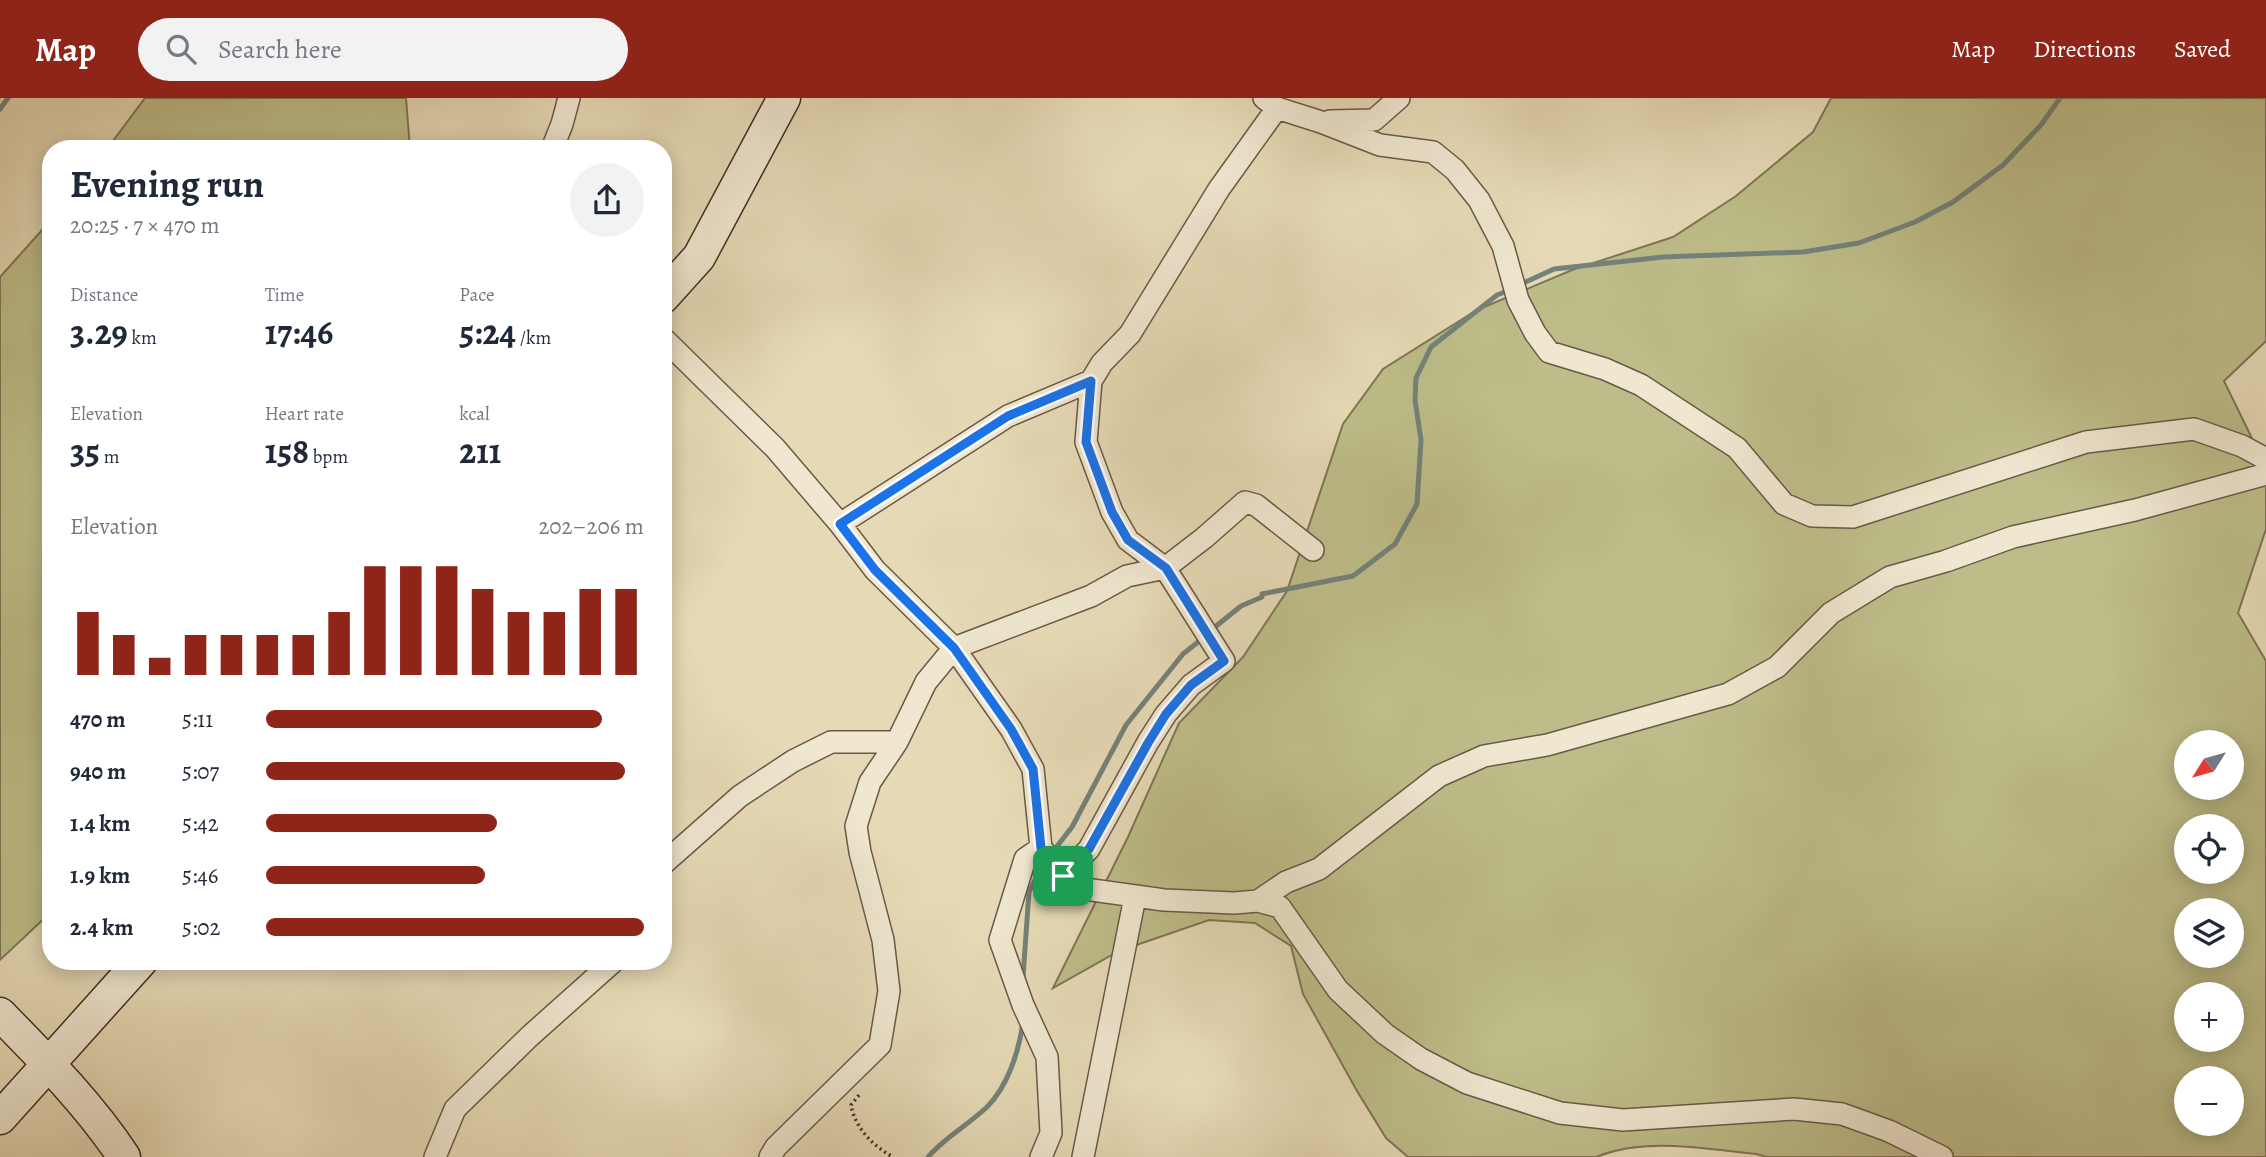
<!DOCTYPE html>
<meta charset="utf-8">
<style>
body{margin:0;font-family:Alegreya,serif;background:#f2f2f3;color:#1f2937;height:100vh;display:flex;flex-direction:column;font-size:26px;white-space:nowrap}
*{box-sizing:border-box;margin:0}
p{font-size:23px;color:#747a83}
.icon{flex:none;width:38px;height:38px;fill:none;stroke:currentColor;stroke-width:2;stroke-linecap:round;stroke-linejoin:round}
.map{position:relative;flex:1;overflow:hidden}
.drawer{position:absolute;left:42px;top:42px;width:630px;height:830px;display:flex;flex-direction:column;background:#fff;border-radius:28px;box-shadow:0 4px 18px #0003}
.drawer>*{flex:none}
.needle{width:46px;rotate:233deg}
.controls{position:absolute;left:2174px;top:632px;display:grid;gap:14px}
.controls a{display:grid;place-items:center;width:70px;height:70px;border-radius:50%;background:#fff;box-shadow:0 4px 18px #0003;font-size:35px}
.pin{position:absolute;display:grid;place-items:center;width:60px;height:60px;color:#fff;margin:-30px;border-radius:14px;box-shadow:0 4px 10px #0006}
.round{display:grid;place-items:center;flex:none;width:74px;height:74px;border-radius:37px;background:#f2f2f3}
.head{display:flex;align-items:center;justify-content:space-between;height:119px;padding:0 28px}
h1{font-size:38px;font-weight:700;line-height:52px}
.stats{display:grid;grid-template-columns:repeat(3,1fr);gap:10px;height:119px;padding:7px 28px}
.stats div{display:grid;align-content:center}
.stats b{font-size:35px;font-weight:700}
.stats small{font-size:19px;font-weight:400}
.stats p{font-size:19px}
.chart{height:196px;padding:14px 28px}
.chart p{display:flex;justify-content:space-between}
.chart svg{width:100%;height:126px;margin-top:7px;stroke:#8f2418;stroke-width:6}
ul{padding:0 28px;list-style:none;font-size:23px}
li{display:grid;grid-template-columns:112px 84px 1fr;align-items:center;height:52px}
li i{height:18px;border-radius:9px;background:#8f2418}
header{display:flex;align-items:center;gap:42px;box-sizing:border-box;height:98px;padding:0 35px;background:#8f2418;color:#fff}
header strong{font-size:33px}
nav{display:flex;gap:38px;margin-inline-start:auto;font-size:24px}
.search{width:490px;height:63px;background:#f2f2f3;display:flex;align-items:center;gap:18px;box-sizing:border-box;padding:0 24px;border-radius:38px;color:#747a83;font-size:26px}
.map>svg:first-child{display:block}
.green{fill:#bdbd89;stroke:#7e7656;stroke-width:2;fill-rule:evenodd}
.lines{fill:none;stroke-linecap:round;stroke-linejoin:round}
.stream{stroke:#74827a;stroke-width:5}
.street-casing{stroke:#6a5948;stroke-width:24}
.secondary-casing{stroke:#402e24;stroke-width:35}
.path{stroke:#402e24;stroke-width:3.5;stroke-dasharray:2 3.5;stroke-linecap:butt}
.street{stroke:#efe7d0;stroke-width:21}
.secondary{stroke:#efe7d0;stroke-width:32}
.route-casing{stroke:#fff;stroke-width:14}
.route{stroke:#1a73e8;stroke-width:9}
</style>
<header>
<strong>Map</strong>
<div class="search"><svg class="icon" aria-label="search" viewBox="0 0 24 24"><circle cx="10" cy="10" r="6"/><path d="M15 15l6 6"/></svg>Search here</div>
<nav><a>Map</a><a>Directions</a><a>Saved</a></nav>
</header>
<div class="map">
<svg width="2266" height="1059" viewBox="0 0 2266 1059">
<rect width="100%" height="100%" fill="#e6dab6"/>
<filter id="stains"><feTurbulence type="fractalNoise" baseFrequency=".00286" numOctaves="4"/><feColorMatrix values="0 0 0 0 .2 0 0 0 0 .09 0 0 0 0 .02 0 0 0 .5 -.17"/></filter>
<radialGradient id="worn" r=".72"><stop offset=".6" stop-color="#630" stop-opacity="0"/><stop offset="1" stop-color="#630" stop-opacity=".3"/></radialGradient>
<path class="green" d="M 145,0 L 406,0 L 410,51 L 107,51 Z
M 1831,0 L 2266,0 L 2266,243 L 2224,283 L 2266,369 L 2266,431 L 2238,515 L 2266,563 L 2266,1059 L 1767,1059 L 1756,1056 C 1704,1051 1646,1039 1596,1059 L 1408,1059 L 1386,1040 L 1357,993 L 1303,896 L 1291,848 L 1255,825 L 1209,822 L 1119,853 L 1053,890 L 1128,739 L 1179,625 L 1243,559 L 1287,493 L 1343,326 L 1383,271 L 1477,212 L 1572,172 L 1673,139 L 1736,98 L 1813,34 ZM 2186,644 L 2231,644 L 2231,690 L 2186,690 ZM 2186,728 L 2231,728 L 2231,774 L 2186,774 ZM 2186,812 L 2231,812 L 2231,858 L 2186,858 ZM 2186,896 L 2231,896 L 2231,942 L 2186,942 ZM 2186,980 L 2231,980 L 2231,1026 L 2186,1026 Z
M 51,122 L 51,814 L 0,862 L 0,179 Z"/>
<g class="lines">
<path class="stream" d="M 0,11 L 8,0
M 1519,187 L 1554,171 L 1663,159 L 1803,154 L 1859,145 L 1915,124 L 1953,104 L 2003,67 L 2041,27 L 2060,0
M 1210,533 L 1241,508 L 1262,499 L 1262,496 L 1353,478 L 1395,446 L 1417,406 L 1421,342 L 1415,302 L 1416,280 L 1431,249 L 1497,197 L 1510,192
M 1051,756 L 1072,729 L 1126,627 L 1183,556 L 1203,540
M 1023,879 L 1029,794 L 1044,764
M 928,1059 C 944,1040 968,1027 987,1009 C 1008,988 1019,953 1023,924"/>
<defs>
<path id="street" d="M 1277,10 L 1321,24 L 1380,47 L 1433,54 L 1455,72 L 1479,102 L 1503,148 L 1518,202 L 1535,235 L 1549,254 L 1605,271 L 1641,287 L 1737,350 L 1784,406 L 1812,418 L 1853,419 L 2086,344 L 2194,331 L 2242,348 L 2266,361
M 1330,23 L 1374,22 L 1399,0
M 552,51 L 562,26 L 569,0
M 663,240 L 775,350 L 840,426 L 875,472 L 954,550 L 1011,631 L 1033,671 L 1041,750 L 1064,777 L 1085,791 L 1164,802 L 1234,805 L 1258,803 L 1280,809 L 1338,892 L 1385,936 L 1421,961 L 1467,985 L 1560,1015 L 1623,1022 L 1794,1011 L 1842,1016 L 1889,1033 L 1942,1059
M 840,426 L 1008,318 L 1091,283
M 663,766 L 740,698 L 793,663 L 831,644 L 897,644
M 1064,777 L 1089,751 L 1148,644 L 1166,616 L 1191,587 L 1224,563 L 1165,470 L 1204,440 L 1245,404 L 1256,407 L 1313,452
M 1258,803 L 1286,784 L 1319,771 L 1439,678 L 1484,658 L 1547,647 L 1728,596 L 1777,569 L 1831,515 L 1890,479 L 1946,463 L 2013,439 L 2135,412 L 2266,376
M 435,1059 L 455,1011 L 530,938 L 614,863
M 770,1059 L 776,1049 L 880,947 L 889,893 L 883,842 L 860,754 L 856,728 L 870,684 L 897,644 L 926,584 L 954,550 L 1091,498 L 1127,478 L 1165,470 L 1128,442 L 1112,414 L 1086,344 L 1091,283 L 1102,265 L 1130,236 L 1219,91 L 1277,10 L 1264,0
M 1041,1059 L 1051,1035 L 1047,959 L 1023,907 L 1000,842 L 1025,761 L 1041,750
M 1083,1059 L 1135,799"/>
<path id="secondary" d="M 663,199 L 699,159 L 784,0
M 0,916 C 44,961 89,1006 124,1059
M 0,1020 L 141,863"/>
</defs>
<use href="#street" class="street-casing"/>
<use href="#secondary" class="secondary-casing"/>
<path class="path" d="M 859,997 L 851,1007 C 855,1030 873,1048 893,1059"/>
<use href="#street" class="street"/>
<use href="#secondary" class="secondary"/>
</g>
<g class="lines">
<defs>
<path id="route" d="M 1091,283 L 1086,344 L 1112,414 L 1128,442 L 1166,470 L 1224,563 L 1191,587 L 1166,616 L 1148,645 L 1089,751 L 1063,778 L 1041,750 L 1033,671 L 1011,631 L 954,550 L 875,472 L 840,426 L 1008,318 Z"/>
</defs>
<use href="#route" class="route-casing"/>
<use href="#route" class="route"/>
</g>
<rect width="100%" height="100%" filter="url(#stains)"/>
<rect width="100%" height="100%" fill="url(#worn)"/>
</svg>
<div class="controls">
<a><svg class="needle" viewBox="-14 -14 28 28"><path d="M0-13l5 13h-10z" fill="#e53935"/><path d="M0 13l5-13h-10z" fill="#747a83"/></svg></a>
<a><svg class="icon" aria-label="locate" viewBox="0 0 24 24"><circle cx="12" cy="12" r="6"/><path d="M12 2v4M12 18v4M2 12h4M18 12h4"/></svg></a>
<a><svg class="icon" aria-label="layers" viewBox="0 0 24 24"><path d="M12 4l9 5-9 5-9-5zM3 14l9 5 9-5"/></svg></a>
<a>+</a>
<a>−</a>
</div>
<div class="pin" style="left:1063px;top:778px;background:#1e9e55"><svg class="icon" aria-label="arrive" viewBox="0 0 24 24"><path d="M6 21V4h12l-3 4 3 4H6"/></svg></div>
<section class="drawer">
<div class="head"><div><h1>Evening run</h1><p>20:25 · 7 × 470 m</p></div><a class="round"><svg class="icon" aria-label="share" viewBox="0 0 24 24"><path d="M12 15V3M7 8l5-5 5 5M5 13v7h14v-7"/></svg></a></div>
<div class="stats">
<div><p>Distance</p><b>3.29<small> km</small></b></div>
<div><p>Time</p><b>17:46</b></div>
<div><p>Pace</p><b>5:24<small> /km</small></b></div>
</div>
<div class="stats">
<div><p>Elevation</p><b>35<small> m</small></b></div>
<div><p>Heart rate</p><b>158<small> bpm</small></b></div>
<div><p>kcal</p><b>211</b></div>
</div>
<div class="chart"><p><span>Elevation</span>202–206 m</p>
<svg viewBox="0 0 160 44" preserveAspectRatio="none"><path d="M5 44V22M15 44V30M25 44V38M35 44V30M45 44V30M55 44V30M65 44V30M75 44V22M85 44V6M95 44V6M105 44V6M115 44V14M125 44V22M135 44V22M145 44V14M155 44V14"/></svg>
</div>
<ul>
<li><b>470 m</b>5:11<i style="width:89%"></i></li>
<li><b>940 m</b>5:07<i style="width:95%"></i></li>
<li><b>1.4 km</b>5:42<i style="width:61%"></i></li>
<li><b>1.9 km</b>5:46<i style="width:58%"></i></li>
<li><b>2.4 km</b>5:02<i style="width:100%"></i></li>
</ul>
</section>
</div>
